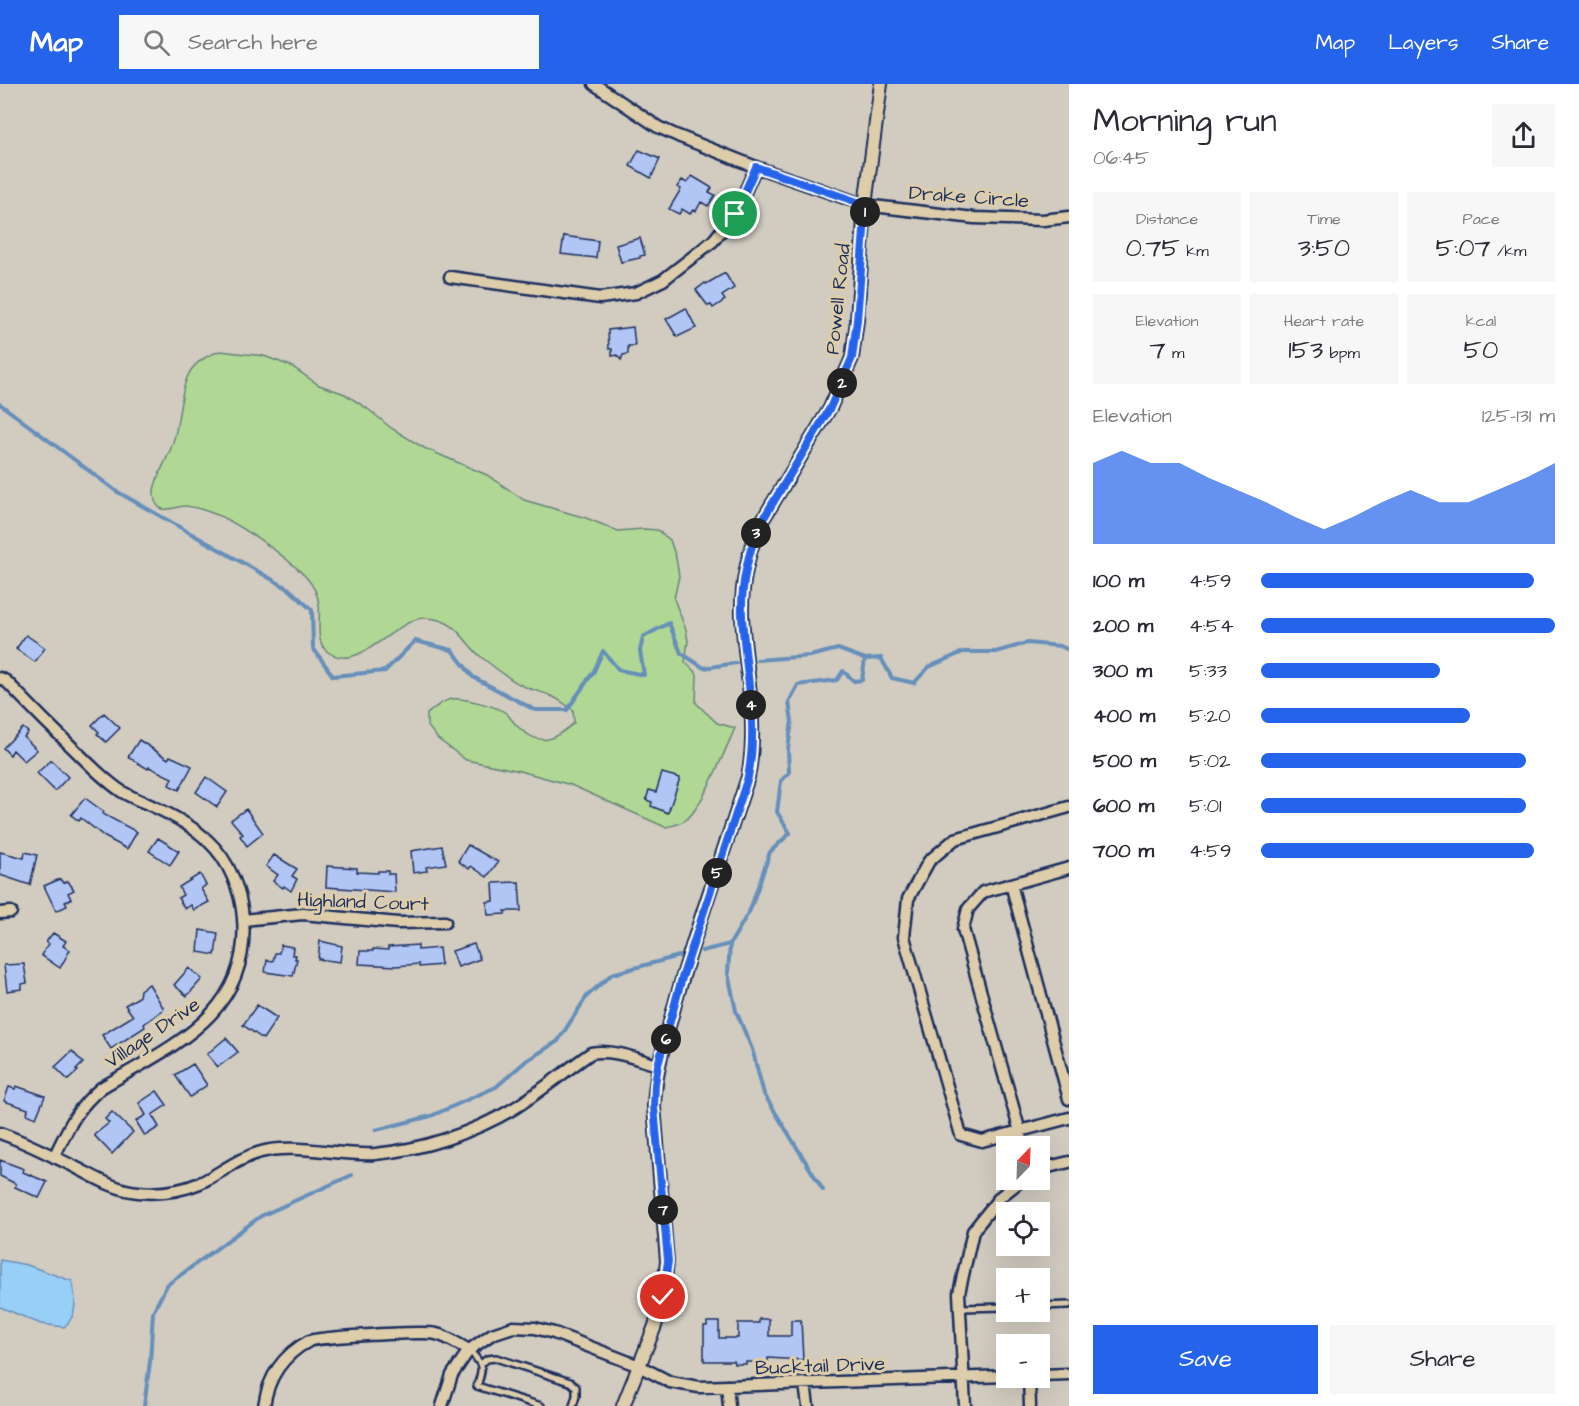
<!DOCTYPE html>
<meta charset="utf-8">
<style>
body{margin:0;font-family:"Architects Daughter",sans-serif;background:#f7f7f7;color:#2b2b33;height:100vh;display:flex;flex-direction:column;font-size:22px;white-space:nowrap}
*{box-sizing:border-box;margin:0}
p{font-size:20px;color:#7c7c81}
.icon{flex:none;width:33px;height:33px;fill:none;stroke:currentColor;stroke-width:2;stroke-linecap:round;stroke-linejoin:round}
.map{position:relative;flex:1;overflow:hidden}
.panel{display:flex;flex-direction:column;background:#fff;width:510px}
.panel>*{flex:none}
.needle{width:39px;rotate:23deg}
.fabs{position:absolute;left:996px;top:1052px;display:grid;gap:12px}
.fabs a{display:grid;place-items:center;width:54px;height:54px;border-radius:0px;background:#fff;box-shadow:0 6px 24px #0002;font-size:30px}
.pin{position:absolute;display:grid;place-items:center;width:51px;height:51px;color:#fff;margin:-26px;border:3px solid #fff;border-radius:50%;box-shadow:0 2px 6px #0007}
.km{position:absolute;width:30px;height:30px;margin:-15px;border-radius:50%;background:#222;color:#fff;font-size:16px;line-height:30px;text-align:center}
.round{display:grid;place-items:center;flex:none;width:63px;height:63px;border-radius:0px;background:#f7f7f7}
.summary{display:flex;align-items:center;justify-content:space-between;height:102px;padding:0 24px}
h1{font-size:33px;font-weight:600;line-height:45px}
.figures{display:grid;grid-template-columns:repeat(3,1fr);gap:9px;height:102px;padding:6px 24px}
.figures div{display:grid;align-content:center;border-radius:0px;background:#f7f7f7;text-align:center}
.figures b{font-size:26px;font-weight:600}
.figures small{font-size:16px;font-weight:400}
.figures p{font-size:16px}
.chart{height:168px;padding:12px 24px}
.chart p{display:flex;justify-content:space-between}
.chart svg{width:100%;height:108px;margin-top:6px;fill:#2563eb;opacity:.7}
.button{display:flex;gap:12px;margin-top:auto;padding:12px 24px}
.button a{flex:1;height:69px;border-radius:0px;background:#2563eb;color:#fff;font-size:24px;font-weight:600;line-height:69px;text-align:center}
.button a+a{background:#f7f7f7;color:#2b2b33}
ul{padding:0 24px;list-style:none;font-size:20px}
li{display:grid;grid-template-columns:96px 72px 1fr;align-items:center;height:45px}
li i{height:15px;border-radius:8px;background:#2563eb}
header{display:flex;align-items:center;gap:36px;box-sizing:border-box;height:84px;padding:0 30px;background:#2563eb;color:#fff}
header strong{font-size:28px}
nav{display:flex;gap:33px;margin-inline-start:auto;font-size:21px}
.search{width:420px;height:54px;background:#f7f7f7;display:flex;align-items:center;gap:15px;box-sizing:border-box;padding:0 21px;border-radius:0px;color:#7c7c81;font-size:22px}
main{display:flex;flex:1;min-height:0}
.map>svg:first-child{display:block}
.green{fill:#b0d894;stroke:#668479;stroke-width:1.5}
.water{fill:#98cff7;stroke:#668fba;stroke-width:1.5}
.lines{fill:none;stroke-linecap:round;stroke-linejoin:round}
.stream{stroke:#668fba;stroke-width:4}
.building{fill:#b2c6f5;stroke:#1b2f5e;stroke-width:1.5}
.service-casing{stroke:#1b2f5e;stroke-width:10}
.minor-casing{stroke:#1b2f5e;stroke-width:15}
.tertiary-casing{stroke:#1b2f5e;stroke-width:16}
.service{stroke:#decdaa;stroke-width:5}
.minor{stroke:#decdaa;stroke-width:10}
.tertiary{stroke:#decdaa;stroke-width:12}
.route-casing{stroke:#fff;stroke-width:12}
.route{stroke:#2563eb;stroke-width:8}
.labels{text-anchor:middle;stroke-width:6;stroke-linejoin:round;paint-order:stroke}
.street-label{font-size:20px;fill:#1b2f5e;stroke:#decdaa}
</style>
<header>
<strong>Map</strong>
<div class="search"><svg class="icon" aria-label="search" viewBox="0 0 24 24"><circle cx="10" cy="10" r="6"/><path d="M15 15l6 6"/></svg>Search here</div>
<nav><a>Map</a><a>Layers</a><a>Share</a></nav>
</header>
<main>
<div class="map">
<svg width="1069" height="1322" viewBox="0 0 1069 1322">
<rect width="100%" height="100%" fill="#d1cbc0"/>
<filter id="ink" filterUnits="userSpaceOnUse"><feTurbulence type="fractalNoise" baseFrequency=".0167" numOctaves="2"/><feDisplacementMap in="SourceGraphic" scale="12" xChannelSelector="R" yChannelSelector="G"/><feConvolveMatrix kernelMatrix="1 2 1 2 8 2 1 2 1" color-interpolation-filters="sRGB"/></filter>
<g filter="url(#ink)">
<path class="green" d="M 220,267 L 264,272 L 291,282 L 319,301 L 345,310 L 368,325 L 391,344 L 424,364 L 487,391 L 524,416 L 586,434 L 618,447 L 643,445 L 657,446 L 670,456 L 676,474 L 679,492 L 674,515 L 686,546 L 688,557 L 685,578 L 697,590 L 696,619 L 717,639 L 735,644 C 726,664 702,723 687,735 C 681,740 672,742 665,743 L 571,701 L 520,687 L 466,676 L 438,655 L 427,641 L 427,630 C 434,624 442,617 451,615 C 462,613 496,622 506,629 C 510,633 514,639 518,643 C 541,664 554,656 574,639 L 573,626 C 566,621 559,615 551,612 C 541,607 530,606 521,601 C 509,595 490,580 480,572 C 460,554 458,536 426,534 C 397,532 360,591 328,568 C 314,558 321,536 319,521 C 318,510 313,501 306,493 C 287,473 238,438 212,429 C 204,426 195,423 186,422 C 177,421 157,435 154,412 C 152,399 168,375 172,361 C 175,353 177,343 178,335 C 185,300 182,280 220,267 Z"/>
<path class="water" d="M 0,1176 L 27,1181 L 72,1197 C 76,1214 78,1232 64,1243 L 41,1240 L 0,1223 Z"/>
<g class="lines">
<path class="stream" d="M 0,320 L 116,407 L 289,505 L 312,526 L 313,564 L 333,592 L 385,587 L 415,557 L 452,566 L 473,593 L 535,626 L 567,626 L 594,587 L 603,567 L 619,586 L 644,591 L 640,567 L 643,553 L 669,539 L 681,569 L 704,584 L 736,579
M 757,576 L 810,572 L 838,565 L 865,575 L 881,574 L 892,594 L 914,599 L 929,583 L 963,568 L 996,568 L 1027,559 L 1060,562 L 1069,566
M 702,867 L 730,860
M 376,1046 L 431,1032 L 496,1003 L 526,977 L 558,957 L 587,912 L 612,890 L 679,872
M 823,1106 L 764,1010 L 752,965 L 736,927 L 728,889 L 730,860 L 750,826 L 770,768 L 790,749 L 777,728 L 781,697 L 789,689 L 788,665 L 792,637 L 789,618 L 798,601 L 837,596 L 843,587 L 854,597 L 862,596 L 865,575
M 144,1322 L 150,1278 L 153,1228 L 167,1201 L 261,1132 L 352,1091"/>
</g>
<path class="building" d="M 639,66 L 660,75 L 651,94 L 630,82 Z
M 692,92 L 712,104 L 709,108 L 715,111 L 708,122 L 701,118 L 696,127 L 693,126 L 690,130 L 682,125 L 679,130 L 669,125 L 681,105 L 677,103 L 682,96 L 687,99 Z
M 564,152 L 598,157 L 596,174 L 561,170 Z
M 640,154 L 645,171 L 640,172 L 640,174 L 621,178 L 616,161 Z
M 725,189 L 734,204 L 722,212 L 725,216 L 713,224 L 711,221 L 708,222 L 696,206 L 705,199 L 706,200 Z
M 686,224 L 696,244 L 677,253 L 666,235 Z
M 633,243 L 635,262 L 628,262 L 628,270 L 623,271 L 621,276 L 617,271 L 612,272 L 612,265 L 609,265 L 608,246 Z
M 26,551 L 45,564 L 35,578 L 16,565 Z
M 104,629 L 120,644 L 106,658 L 97,650 L 99,648 L 92,641 Z
M 23,644 L 28,648 L 24,653 L 37,666 L 24,677 L 13,666 L 10,671 L 3,664 Z
M 139,656 L 168,675 L 170,672 L 192,682 L 179,706 L 169,701 L 172,694 L 149,683 L 148,685 L 128,673 Z
M 51,676 L 68,693 L 55,707 L 37,689 Z
M 662,689 L 680,694 L 668,729 L 651,722 L 652,718 L 646,716 L 649,706 L 656,708 Z
M 206,693 L 227,708 L 217,723 L 196,708 Z
M 85,714 L 104,728 L 103,730 L 137,748 L 127,765 L 105,753 L 81,734 L 79,737 L 71,731 Z
M 246,725 L 263,749 L 247,762 L 240,752 L 243,750 L 231,736 Z
M 158,754 L 179,767 L 170,781 L 149,767 Z
M 468,761 L 498,778 L 487,793 L 471,782 L 469,785 L 458,777 Z
M 442,762 L 446,780 L 426,783 L 427,787 L 413,789 L 411,767 Z
M 0,768 L 24,774 L 25,768 L 37,771 L 30,801 L 0,791 Z
M 274,771 L 297,785 L 292,792 L 297,795 L 291,807 L 284,802 L 283,804 L 273,797 L 278,791 L 266,782 Z
M 327,782 L 357,784 L 357,788 L 378,789 L 378,787 L 388,787 L 388,790 L 394,790 L 395,808 L 326,803 Z
M 200,790 L 206,801 L 201,805 L 209,818 L 194,826 L 191,821 L 185,825 L 178,814 L 183,811 L 179,803 Z
M 60,795 L 63,799 L 68,797 L 74,806 L 68,809 L 71,815 L 65,818 L 67,822 L 56,827 L 44,802 Z
M 519,798 L 521,827 L 505,827 L 505,830 L 488,831 L 487,818 L 494,817 L 493,799 Z
M 200,846 L 218,849 L 215,871 L 198,868 Z
M 53,849 L 66,857 L 63,862 L 70,866 L 60,884 L 41,871 L 49,860 L 46,858 Z
M 320,857 L 342,862 L 340,878 L 318,875 Z
M 474,860 L 480,875 L 458,883 L 452,867 Z
M 281,861 L 293,863 L 292,871 L 296,871 L 295,875 L 297,875 L 293,892 L 265,888 L 267,876 L 273,877 L 275,869 L 279,869 Z
M 418,861 L 418,866 L 439,864 L 441,881 L 419,883 L 419,880 L 396,882 L 359,880 L 360,867 L 373,867 L 373,865 L 388,866 L 388,863 Z
M 24,880 L 27,899 L 22,900 L 22,905 L 7,907 L 4,881 Z
M 189,884 L 202,895 L 187,912 L 174,901 Z
M 149,900 L 164,925 L 144,940 L 145,943 L 111,965 L 102,951 L 133,932 L 125,921 L 139,913 L 140,906 Z
M 257,921 L 277,934 L 263,955 L 243,941 Z
M 226,954 L 238,968 L 218,983 L 207,970 Z
M 72,967 L 83,979 L 76,986 L 78,987 L 68,996 L 55,983 Z
M 193,980 L 207,1001 L 190,1013 L 175,991 Z
M 16,1002 L 45,1012 L 36,1034 L 27,1030 L 28,1025 L 4,1017 L 9,1003 L 15,1005 Z
M 157,1007 L 167,1021 L 152,1031 L 159,1043 L 145,1052 L 136,1037 L 146,1031 L 139,1019 Z
M 112,1028 L 133,1048 L 112,1070 L 94,1051 L 109,1039 L 105,1035 Z
M 0,1076 L 24,1085 L 23,1088 L 47,1098 L 39,1114 L 15,1103 L 16,1100 L 0,1092 Z
M 759,1235 L 769,1235 L 769,1252 L 791,1252 L 791,1236 L 801,1236 L 803,1276 L 768,1274 L 768,1278 L 746,1278 L 746,1280 L 734,1280 L 734,1277 L 704,1277 L 704,1242 L 707,1242 L 707,1238 L 719,1238 L 719,1254 L 738,1254 L 738,1239 L 759,1239 Z"/>
<g class="lines">
<defs>
<path id="service" d="M 1040,1222 L 1069,1221
M 960,1224 L 1006,1223
M 469,1266 C 483,1281 484,1282 477,1302 L 541,1322
M 481,1280 L 487,1275 L 496,1274 L 570,1298 L 576,1303 L 576,1312 L 573,1322"/>
<path id="minor" d="M 594,0 L 658,43 L 678,52 L 756,83 L 865,121 L 974,134 L 1043,136 L 1069,133
M 450,193 L 600,214 L 636,209 L 663,196 L 713,157 L 735,130 L 756,83
M 0,594 L 6,597 C 30,622 55,647 80,671 C 93,684 106,697 121,707 C 130,713 141,717 150,721 C 170,730 193,742 208,757 C 229,776 241,807 243,834 C 251,931 171,962 101,1004 C 75,1026 69,1043 54,1073
M 1069,723 L 955,755 L 929,777 L 908,815 L 904,853 L 961,1051 L 982,1057 L 1069,1034
M 1011,800 L 1069,1015
M 0,829 L 11,828
M 243,836 L 303,830 L 398,839 L 445,838
M 0,1049 C 26,1058 50,1071 75,1083 C 95,1093 115,1106 138,1108 C 159,1110 181,1107 200,1099 C 221,1089 238,1074 261,1068 C 292,1059 340,1072 375,1070 C 421,1066 473,1049 513,1025 C 540,1008 565,987 591,969 C 614,965 636,975 658,981
M 1024,1062 L 963,845 L 968,825 L 983,808 L 1069,784
M 1040,1085 L 1069,1078
M 1040,1291 L 1069,1290
M 1029,1293 L 1030,1322
M 805,1300 L 808,1322
M 727,1302 L 729,1322
M 264,1322 C 268,1293 283,1271 309,1257 C 316,1253 425,1247 436,1250 C 447,1252 459,1261 469,1266
M 442,1322 L 452,1291 L 469,1266 L 492,1250 L 513,1243 L 535,1244 L 554,1249 L 639,1282 L 670,1298 L 699,1303 L 1006,1292
M 965,1322 L 959,1209 L 973,1147 L 1000,1113 L 1023,1095"/>
<path id="tertiary" d="M 623,1322 L 655,1242 L 663,1213 L 667,1177 L 654,1023 C 655,986 667,951 676,916 C 697,841 724,767 748,693 C 759,638 745,587 742,532 C 741,502 748,470 759,442 L 830,324 L 852,274 L 857,236 L 865,121 L 881,0"/>
</defs>
<use href="#service" class="service-casing"/>
<use href="#minor" class="minor-casing"/>
<use href="#tertiary" class="tertiary-casing"/>
<use href="#service" class="service"/>
<use href="#minor" class="minor"/>
<use href="#tertiary" class="tertiary"/>
</g>
</g>
<g class="lines" filter="url(#ink)">
<defs>
<path id="route" d="M 663,1213 L 668,1177 L 654,1023 L 655,1000 L 658,981 L 682,894 L 748,693 C 759,637 745,588 742,532 C 741,502 748,470 759,442 L 830,324 L 852,274 L 857,236 L 866,121 L 756,83 L 735,130"/>
</defs>
<use href="#route" class="route-casing"/>
<use href="#route" class="route"/>
</g>
<g class="labels">
<g class="street-label">
<text transform="translate(969 112) rotate(4)" y="7">Drake Circle</text>
<text transform="translate(837 215) rotate(-84)" y="7">Powell Road</text>
<text transform="translate(363 817) rotate(2)" y="7">Highland Court</text>
<text transform="translate(152 948) rotate(-34)" y="7">Village Drive</text>
<text transform="translate(820 1281) rotate(-2)" y="7">Bucktail Drive</text>
</g>
</g>
</svg>
<div class="fabs">
<a><svg class="needle" viewBox="-14 -14 28 28"><path d="M0-13l5 13h-10z" fill="#e53935"/><path d="M0 13l5-13h-10z" fill="#7c7c81"/></svg></a>
<a><svg class="icon" aria-label="locate" viewBox="0 0 24 24"><circle cx="12" cy="12" r="6"/><path d="M12 2v4M12 18v4M2 12h4M18 12h4"/></svg></a>
<a>+</a>
<a>−</a>
</div>
<div class="pin" style="left:735px;top:130px;background:#1e9e55"><svg class="icon" aria-label="arrive" viewBox="0 0 24 24"><path d="M6 21V4h12l-3 4 3 4H6"/></svg></div>
<div class="pin" style="left:663px;top:1213px;background:#d93025"><svg class="icon" aria-label="check" viewBox="0 0 24 24"><path d="M5 12l5 5 9-10"/></svg></div>
<b class="km" style="left:865px;top:128px">1</b>
<b class="km" style="left:842px;top:299px">2</b>
<b class="km" style="left:756px;top:449px">3</b>
<b class="km" style="left:751px;top:621px">4</b>
<b class="km" style="left:717px;top:789px">5</b>
<b class="km" style="left:666px;top:955px">6</b>
<b class="km" style="left:663px;top:1126px">7</b>
</div>
<section class="panel">
<div class="summary"><div><h1>Morning run</h1><p>06:45</p></div><a class="round"><svg class="icon" aria-label="share" viewBox="0 0 24 24"><path d="M12 15V3M7 8l5-5 5 5M5 13v7h14v-7"/></svg></a></div>
<div class="figures">
<div><p>Distance</p><b>0.75<small> km</small></b></div>
<div><p>Time</p><b>3:50</b></div>
<div><p>Pace</p><b>5:07<small> /km</small></b></div>
</div>
<div class="figures">
<div><p>Elevation</p><b>7<small> m</small></b></div>
<div><p>Heart rate</p><b>153<small> bpm</small></b></div>
<div><p>kcal</p><b>50</b></div>
</div>
<div class="chart"><p><span>Elevation</span>125–131 m</p>
<svg viewBox="0 0 160 44" preserveAspectRatio="none"><path d="M0 44V11L10 6L20 11L30 11L40 17L50 22L60 27L70 33L80 38L90 33L100 27L110 22L120 27L130 27L140 22L150 17L160 11V44z"/></svg>
</div>
<ul>
<li><b>100 m</b>4:59<i style="width:93%"></i></li>
<li><b>200 m</b>4:54<i style="width:100%"></i></li>
<li><b>300 m</b>5:33<i style="width:61%"></i></li>
<li><b>400 m</b>5:20<i style="width:71%"></i></li>
<li><b>500 m</b>5:02<i style="width:90%"></i></li>
<li><b>600 m</b>5:01<i style="width:90%"></i></li>
<li><b>700 m</b>4:59<i style="width:93%"></i></li>
</ul>
<div class="button"><a>Save</a><a>Share</a></div>
</section>
</main>
